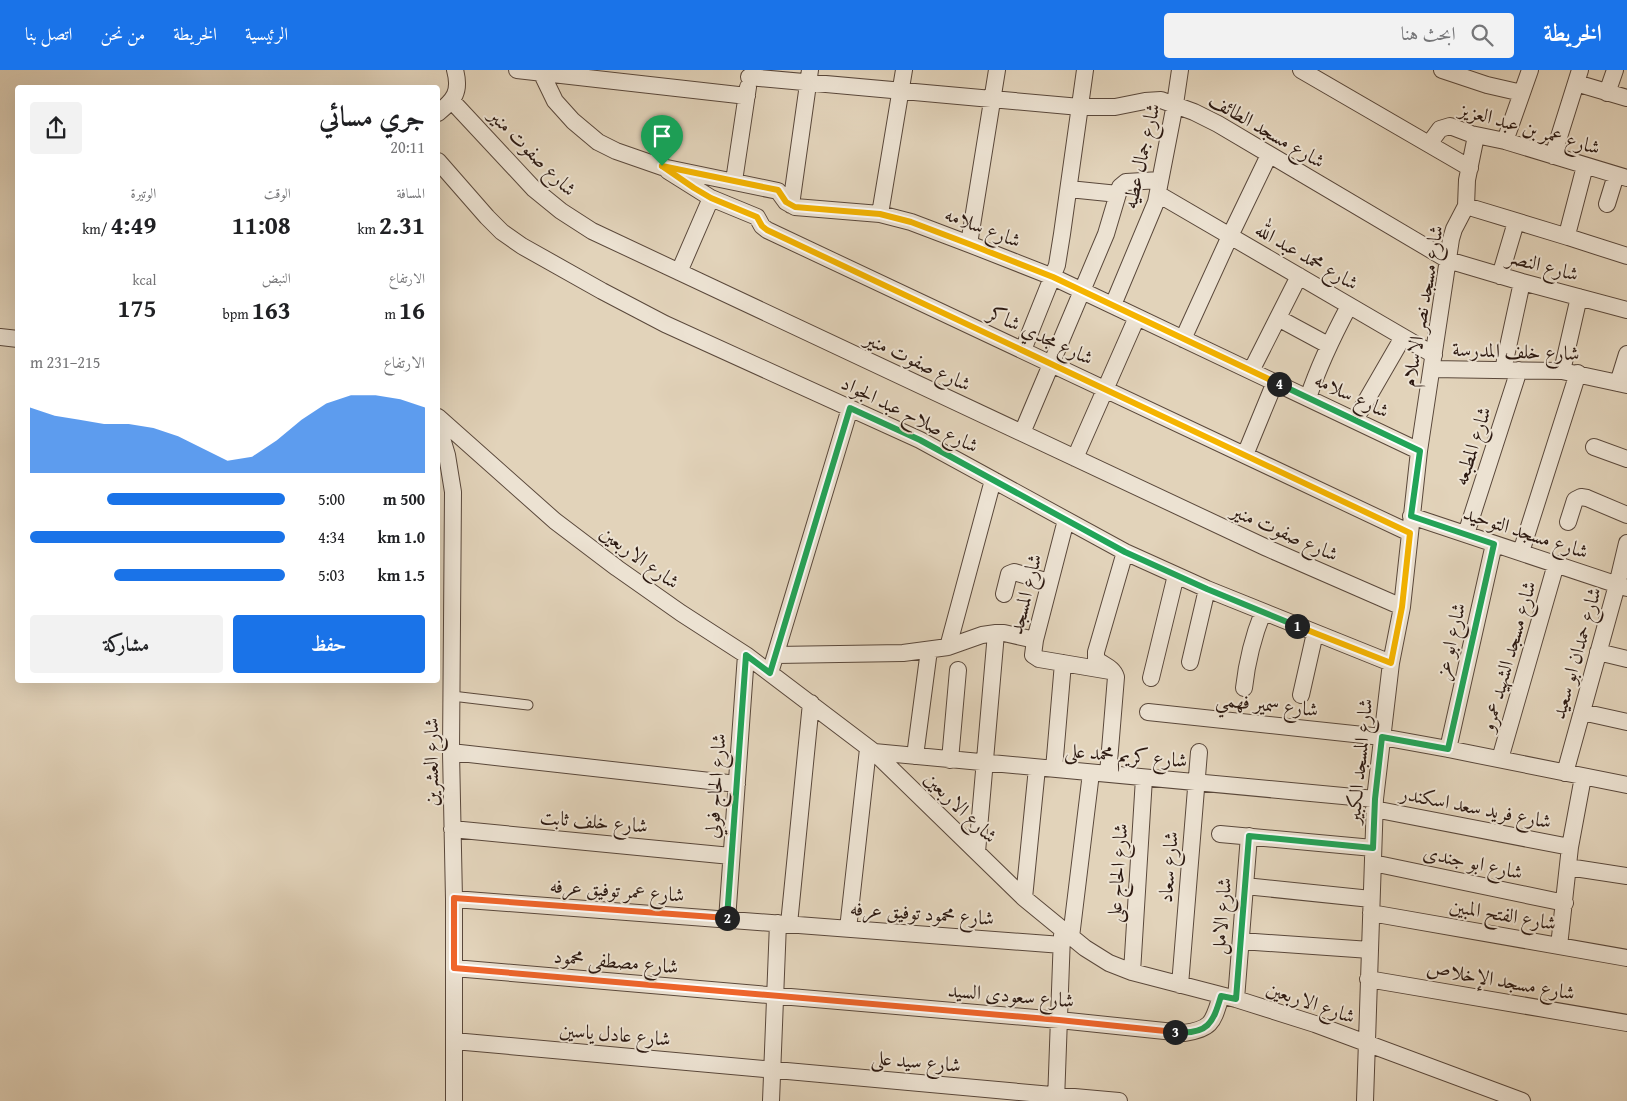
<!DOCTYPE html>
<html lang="ar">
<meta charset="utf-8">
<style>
body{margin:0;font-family:"Gentium Book Plus",Amiri,serif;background:#f2f2f2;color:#202124;direction:rtl;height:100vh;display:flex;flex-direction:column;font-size:19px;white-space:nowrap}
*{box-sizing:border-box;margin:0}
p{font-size:16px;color:#757577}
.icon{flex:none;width:28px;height:28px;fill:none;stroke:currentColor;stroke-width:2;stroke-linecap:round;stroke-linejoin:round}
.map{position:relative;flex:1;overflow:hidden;direction:ltr}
.sheet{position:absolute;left:15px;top:15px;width:425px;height:598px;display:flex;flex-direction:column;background:#fff;border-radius:5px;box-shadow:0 5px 20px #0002;direction:rtl}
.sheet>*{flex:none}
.pin{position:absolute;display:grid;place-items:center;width:42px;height:42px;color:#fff;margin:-51px -21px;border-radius:50% 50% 50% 0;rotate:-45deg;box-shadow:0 0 5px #0007}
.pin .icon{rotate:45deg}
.km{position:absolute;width:25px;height:25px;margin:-12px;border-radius:50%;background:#222;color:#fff;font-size:14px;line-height:25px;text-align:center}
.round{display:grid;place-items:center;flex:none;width:52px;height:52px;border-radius:5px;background:#f2f2f2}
.headline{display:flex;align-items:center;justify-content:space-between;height:85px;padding:0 15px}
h1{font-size:28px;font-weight:700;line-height:38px}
.metrics{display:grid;grid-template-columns:repeat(3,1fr);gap:8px;height:85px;padding:5px 15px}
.metrics div{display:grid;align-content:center}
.metrics b{font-size:25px;font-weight:700}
.metrics small{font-size:14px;font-weight:400}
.metrics p{font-size:14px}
.chart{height:140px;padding:10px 15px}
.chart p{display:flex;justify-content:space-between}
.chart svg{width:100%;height:90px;margin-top:5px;fill:#1a73e8;opacity:.7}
.button{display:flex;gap:10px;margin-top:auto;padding:10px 15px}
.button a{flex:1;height:58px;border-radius:5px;background:#1a73e8;color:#fff;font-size:20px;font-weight:700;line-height:58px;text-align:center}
.button a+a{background:#f2f2f2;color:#202124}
ul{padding:0 15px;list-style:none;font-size:16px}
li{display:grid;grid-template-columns:80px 60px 1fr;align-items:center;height:38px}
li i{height:12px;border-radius:6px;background:#1a73e8}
header{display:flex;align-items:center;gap:30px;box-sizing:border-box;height:70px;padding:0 25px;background:#1a73e8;color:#fff}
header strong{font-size:24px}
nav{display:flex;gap:28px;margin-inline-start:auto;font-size:18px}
.search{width:350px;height:45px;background:#f2f2f2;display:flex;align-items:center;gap:12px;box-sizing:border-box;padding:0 18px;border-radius:5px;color:#757577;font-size:19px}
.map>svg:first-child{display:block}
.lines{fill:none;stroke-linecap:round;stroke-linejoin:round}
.lane-casing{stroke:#5a483b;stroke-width:11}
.street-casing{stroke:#5a483b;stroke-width:18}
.lane{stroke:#ece2d2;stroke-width:9}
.street{stroke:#ece2d2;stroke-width:16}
.split-1-casing{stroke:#fff;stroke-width:10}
.split-2-casing{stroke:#fff;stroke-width:10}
.split-3-casing{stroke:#fff;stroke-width:10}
.split-4-casing{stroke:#fff;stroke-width:10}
.split-5-casing{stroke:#fff;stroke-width:10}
.split-1{stroke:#f5b400;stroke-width:6}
.split-2{stroke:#22a559;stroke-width:6}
.split-3{stroke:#f0652b;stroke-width:6}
.split-4{stroke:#22a559;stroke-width:6}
.split-5{stroke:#f5b400;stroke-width:6}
.labels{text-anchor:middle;stroke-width:4;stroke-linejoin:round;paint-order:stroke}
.street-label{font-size:20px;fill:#2c1911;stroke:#ece2d2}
</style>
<header>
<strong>الخريطة</strong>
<div class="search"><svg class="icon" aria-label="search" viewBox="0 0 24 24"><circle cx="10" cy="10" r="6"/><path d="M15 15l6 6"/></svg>ابحث هنا</div>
<nav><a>الرئيسية</a><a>الخريطة</a><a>من نحن</a><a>اتصل بنا</a></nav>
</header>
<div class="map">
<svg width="1627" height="1031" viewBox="0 0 1627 1031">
<rect width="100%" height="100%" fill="#e2d3ba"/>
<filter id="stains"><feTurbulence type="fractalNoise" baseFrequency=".004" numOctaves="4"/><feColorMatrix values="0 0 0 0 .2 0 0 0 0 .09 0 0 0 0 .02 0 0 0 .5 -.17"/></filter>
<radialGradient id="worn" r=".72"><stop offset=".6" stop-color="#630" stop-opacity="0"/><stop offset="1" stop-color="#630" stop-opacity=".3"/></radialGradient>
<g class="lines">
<defs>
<path id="lane" d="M 452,626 L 528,635"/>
<path id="street" d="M 517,0 L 747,26
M 540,0 L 555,31 L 573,51 L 598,72 L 616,81 L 662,97 L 778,121 L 786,132 L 795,137 L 880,144 L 911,152 L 969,174 L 1053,207 L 1419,381
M 1301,0 L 1470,98
M 1442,0 L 1487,15 L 1522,23
M 749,7 L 1080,37 L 1115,37 L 1145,31 L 1161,30 L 1194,42 L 1218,54 L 1448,190 L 1522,212 L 1627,240
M 1576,13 L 1627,28
M 1607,23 L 1615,0
M 452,31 L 534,119 L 561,141 L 592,161 L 1267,478 L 1402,537
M 438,43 C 454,30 461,22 455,0
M 1505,71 L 1530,0
M 1429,74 L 1440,59 L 1450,56 L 1471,64 L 1505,71 L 1627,108
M 1553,86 L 1580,0
M 438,91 L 487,147 L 502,162 L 522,176 L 602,221 L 665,254 L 920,370 L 1125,482 L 1207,519 L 1391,593
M 1585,96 L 1568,161 L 1568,167 L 1627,186
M 668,101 L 711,128 L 757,147 L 762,156 L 767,160 L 1410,463
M 734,111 L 748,17
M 1069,119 L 1118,124
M 1158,124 L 1434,285
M 1607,134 L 1616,105
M 791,135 L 810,0
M 1466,136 L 1568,167
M 880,144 L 904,0
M 969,174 L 997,0
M 679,202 L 711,128
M 1500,206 L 1516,152
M 1113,235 L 1156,132 L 1175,34 L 1180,0
M 1278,248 L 1328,275
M 0,267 L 18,269
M 1183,269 L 1230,166 L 1269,85
M 1023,280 L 1057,195 L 1062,164 L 1085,0
M 1432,299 L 1562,301 L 1627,315
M 1503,300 L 1522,212
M 1251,301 L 1299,206
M 1562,301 L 1579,227
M 1618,313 L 1627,284
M 1308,328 C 1319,295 1333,266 1349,236
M 438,347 L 555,451 L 617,498 L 681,543 L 746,585 L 874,682 L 1024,828 L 1085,878 L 1109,893 L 1132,902 L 1236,929 L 1315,954 L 1522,1031
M 1355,350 L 1403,267
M 438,355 L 447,385 L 453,422 L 451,682 L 454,829 L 454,1031
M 1022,363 L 1106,164 L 1120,117 L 1126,112 L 1160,110
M 1594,377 L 1627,389
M 1245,385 L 1275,312
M 1075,388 L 1137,247
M 1411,446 L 1627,518
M 1066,450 L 1035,570 L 1033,585 L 1039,589 L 1110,601
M 1568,452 L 1575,430 L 1581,427 L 1587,428 L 1627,445
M 1466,464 L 1519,300
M 1521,482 L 1578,303
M 1004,524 L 1009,504 L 1014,502 L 1049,512
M 948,577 L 993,410
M 1598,582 L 1627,589
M 776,585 L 903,583 L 948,577 L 982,565 L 996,563 L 1004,563 L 1035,570
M 1190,592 L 1207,519
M 770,603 L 850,338
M 1151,608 L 1176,505
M 1244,618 C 1247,591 1253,567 1263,542
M 1301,625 L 1315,563
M 1148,642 L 1382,667 L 1448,679 L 1627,715
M 1582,642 L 1627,652
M 1448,679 L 1494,474
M 451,682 L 737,714
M 874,682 L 1375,729
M 915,686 L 929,580
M 1500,689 L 1556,494
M 950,690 L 958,600
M 1054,699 L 1063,593
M 1565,703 L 1617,515 L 1627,473
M 1108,704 L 1116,607 C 1113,597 1104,596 1096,589 L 1096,582 L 1125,482
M 1374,739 L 1570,777
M 452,759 L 731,786
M 1220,764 L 1373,778
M 977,782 L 996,563
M 1373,793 L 1565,833
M 1568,797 L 1627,806
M 1245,816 L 1371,829
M 1024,828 L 1037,698
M 454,829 L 1062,875
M 1371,843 L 1627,888
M 727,850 L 746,585
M 789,854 L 811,633
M 848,859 L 868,679
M 1071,867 L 1091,703
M 1241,871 L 1370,880
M 1559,876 L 1570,777 L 1583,707
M 454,898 L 1059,950 L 1184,963 C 1213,959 1213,951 1221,926
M 1132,902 L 1144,708
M 1368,909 L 1627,953
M 1180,915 L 1199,682
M 1236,929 L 1249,766
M 454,971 L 1119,1031
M 771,1031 L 778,853
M 1056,1031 L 1062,865
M 1365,1031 L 1375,729 L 1391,593 L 1402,537 L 1419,381 L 1451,169 L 1454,159 L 1466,136 L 1467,110 L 1476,66"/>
</defs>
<use href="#lane" class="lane-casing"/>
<use href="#street" class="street-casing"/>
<use href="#lane" class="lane"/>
<use href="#street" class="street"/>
</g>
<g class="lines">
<defs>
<path id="split-1" d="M 662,96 L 694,118 L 711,128 L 757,147 L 762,156 L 767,160 L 1410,463 L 1402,537 L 1391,593 L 1297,556"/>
<path id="split-2" d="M 727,848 L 746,585 L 770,603 L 850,338 L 920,370 L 1125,482 L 1207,519 L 1297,556"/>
<path id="split-3" d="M 727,848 L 454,828 L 454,898 L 1059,950 L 1175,962"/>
<path id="split-4" d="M 1175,962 C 1208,965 1213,953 1221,926 L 1236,929 L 1249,766 L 1373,778 L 1375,729 L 1382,667 L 1448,679 L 1494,474 L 1411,446 L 1420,381 L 1279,314"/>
<path id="split-5" d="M 662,96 L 778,120 L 786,132 L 795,137 L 880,144 L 911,152 L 969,174 L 1053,207 L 1279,314"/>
</defs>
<use href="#split-1" class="split-1-casing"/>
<use href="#split-2" class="split-2-casing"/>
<use href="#split-3" class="split-3-casing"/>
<use href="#split-4" class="split-4-casing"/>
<use href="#split-5" class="split-5-casing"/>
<use href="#split-1" class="split-1"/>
<use href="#split-2" class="split-2"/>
<use href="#split-3" class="split-3"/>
<use href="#split-4" class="split-4"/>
<use href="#split-5" class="split-5"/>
</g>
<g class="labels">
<g class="street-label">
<text transform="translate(1530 58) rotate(16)" y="7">شارع عمر بن عبد العزيز</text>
<text transform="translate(1267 60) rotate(30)" y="7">شارع مسجد الطائف</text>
<text transform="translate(533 82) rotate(45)" y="7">شارع صفوت منير</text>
<text transform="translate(1141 86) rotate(-77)" y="7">شارع جمال عطيه</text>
<text transform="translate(983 157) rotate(21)" y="7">شارع سلامه</text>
<text transform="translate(1307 186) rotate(30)" y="7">شارع محمد عبد الله</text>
<text transform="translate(1543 195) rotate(15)" y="7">شارع النصر</text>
<text transform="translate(1422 236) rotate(-80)" y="7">شارع مسجد نصر الاسلام</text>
<text transform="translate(1041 265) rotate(25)" y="7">شارع مجدي شاكر</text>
<text transform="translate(1516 281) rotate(2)" y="7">شارع خلف المدرسة</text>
<text transform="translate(918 291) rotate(25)" y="7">شارع صفوت منير</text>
<text transform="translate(1352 325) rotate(25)" y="7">شارع سلامه</text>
<text transform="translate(910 344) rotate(26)" y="7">شارع صلاح عبد الجواد</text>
<text transform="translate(1472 376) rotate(-72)" y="7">شارع المطبعه</text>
<text transform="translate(1285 462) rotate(24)" y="7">شارع صفوت منير</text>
<text transform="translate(1526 462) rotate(18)" y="7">شارع مسجد التوحيد</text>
<text transform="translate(640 487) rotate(36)" y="7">شارع الاربعين</text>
<text transform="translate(1025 524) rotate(-76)" y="7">شارع المسجد</text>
<text transform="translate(1450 571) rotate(-77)" y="7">شارع ابو عز</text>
<text transform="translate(1576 583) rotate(-74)" y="7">شارع حمدان ابو سعيد</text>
<text transform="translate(1508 586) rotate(-74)" y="7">شارع مسجد الشهيد عمرو</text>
<text transform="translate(1267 634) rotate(6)" y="7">شارع سمير فهمي</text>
<text transform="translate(1126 685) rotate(5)" y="7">شارع كريم محمد على</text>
<text transform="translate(1359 691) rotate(-84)" y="7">شارع المسجد الكبير</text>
<text transform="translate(431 692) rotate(-90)" y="7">شارع العشرين</text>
<text transform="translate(715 716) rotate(-86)" y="7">شارع الحاج فولي</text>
<text transform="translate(961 737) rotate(44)" y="7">شارع الاربعين</text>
<text transform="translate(1476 737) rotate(11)" y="7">شارع فريد سعد اسكندر</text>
<text transform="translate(594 751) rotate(5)" y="7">شارع خلف ثابت</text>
<text transform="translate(1473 792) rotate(12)" y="7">شارع ابو جندى</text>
<text transform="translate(1168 797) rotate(-85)" y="7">شارع سعاد</text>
<text transform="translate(1117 803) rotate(-86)" y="7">شارع الحاج على</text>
<text transform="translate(617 820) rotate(4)" y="7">شارع عمر توفيق عرفه</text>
<text transform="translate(922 843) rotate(4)" y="7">شارع محمود توفيق عرفه</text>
<text transform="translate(1503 844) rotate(10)" y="7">شارع الفتح المبين</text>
<text transform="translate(1221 846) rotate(-85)" y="7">شارع الامل</text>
<text transform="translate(616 891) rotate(5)" y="7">شارع مصطفى محمود</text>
<text transform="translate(1501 910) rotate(10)" y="7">شارع مسجد الإخلاص</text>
<text transform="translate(1011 925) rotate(5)" y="7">شارع سعودى السيد</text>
<text transform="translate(1311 932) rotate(19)" y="7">شارع الاربعين</text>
<text transform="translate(615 964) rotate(5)" y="7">شارع عادل ياسين</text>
<text transform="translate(916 991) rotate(5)" y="7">شارع سيد على</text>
</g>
</g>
<rect width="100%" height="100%" filter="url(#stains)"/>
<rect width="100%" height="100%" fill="url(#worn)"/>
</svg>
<div class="pin" style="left:662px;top:96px;background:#1e9e55"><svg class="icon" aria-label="arrive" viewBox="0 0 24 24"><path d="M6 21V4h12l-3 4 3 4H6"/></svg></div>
<b class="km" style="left:1297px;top:556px">1</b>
<b class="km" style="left:727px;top:848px">2</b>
<b class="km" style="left:1175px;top:962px">3</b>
<b class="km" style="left:1279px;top:314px">4</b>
<section class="sheet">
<div class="headline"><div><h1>جري مسائي</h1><p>20:11</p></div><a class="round"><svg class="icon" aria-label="share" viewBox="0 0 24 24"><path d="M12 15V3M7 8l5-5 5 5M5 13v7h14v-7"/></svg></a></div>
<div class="metrics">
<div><p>المسافة</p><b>2.31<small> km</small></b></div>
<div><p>الوقت</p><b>11:08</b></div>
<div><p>الوتيرة</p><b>4:49<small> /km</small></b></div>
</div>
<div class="metrics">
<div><p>الارتفاع</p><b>16<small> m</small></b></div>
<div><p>النبض</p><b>163<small> bpm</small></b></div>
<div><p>kcal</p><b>175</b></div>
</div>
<div class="chart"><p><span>الارتفاع</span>215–231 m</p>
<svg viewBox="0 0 160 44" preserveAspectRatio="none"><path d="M0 44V12L10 16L20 18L30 20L40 20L50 22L60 26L70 32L80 38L90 36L100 28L110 18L120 10L130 6L140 6L150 8L160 12V44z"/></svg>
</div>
<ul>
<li><b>500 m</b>5:00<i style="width:70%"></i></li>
<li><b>1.0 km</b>4:34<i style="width:100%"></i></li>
<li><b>1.5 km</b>5:03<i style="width:67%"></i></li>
</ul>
<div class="button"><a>حفظ</a><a>مشاركة</a></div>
</section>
</div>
